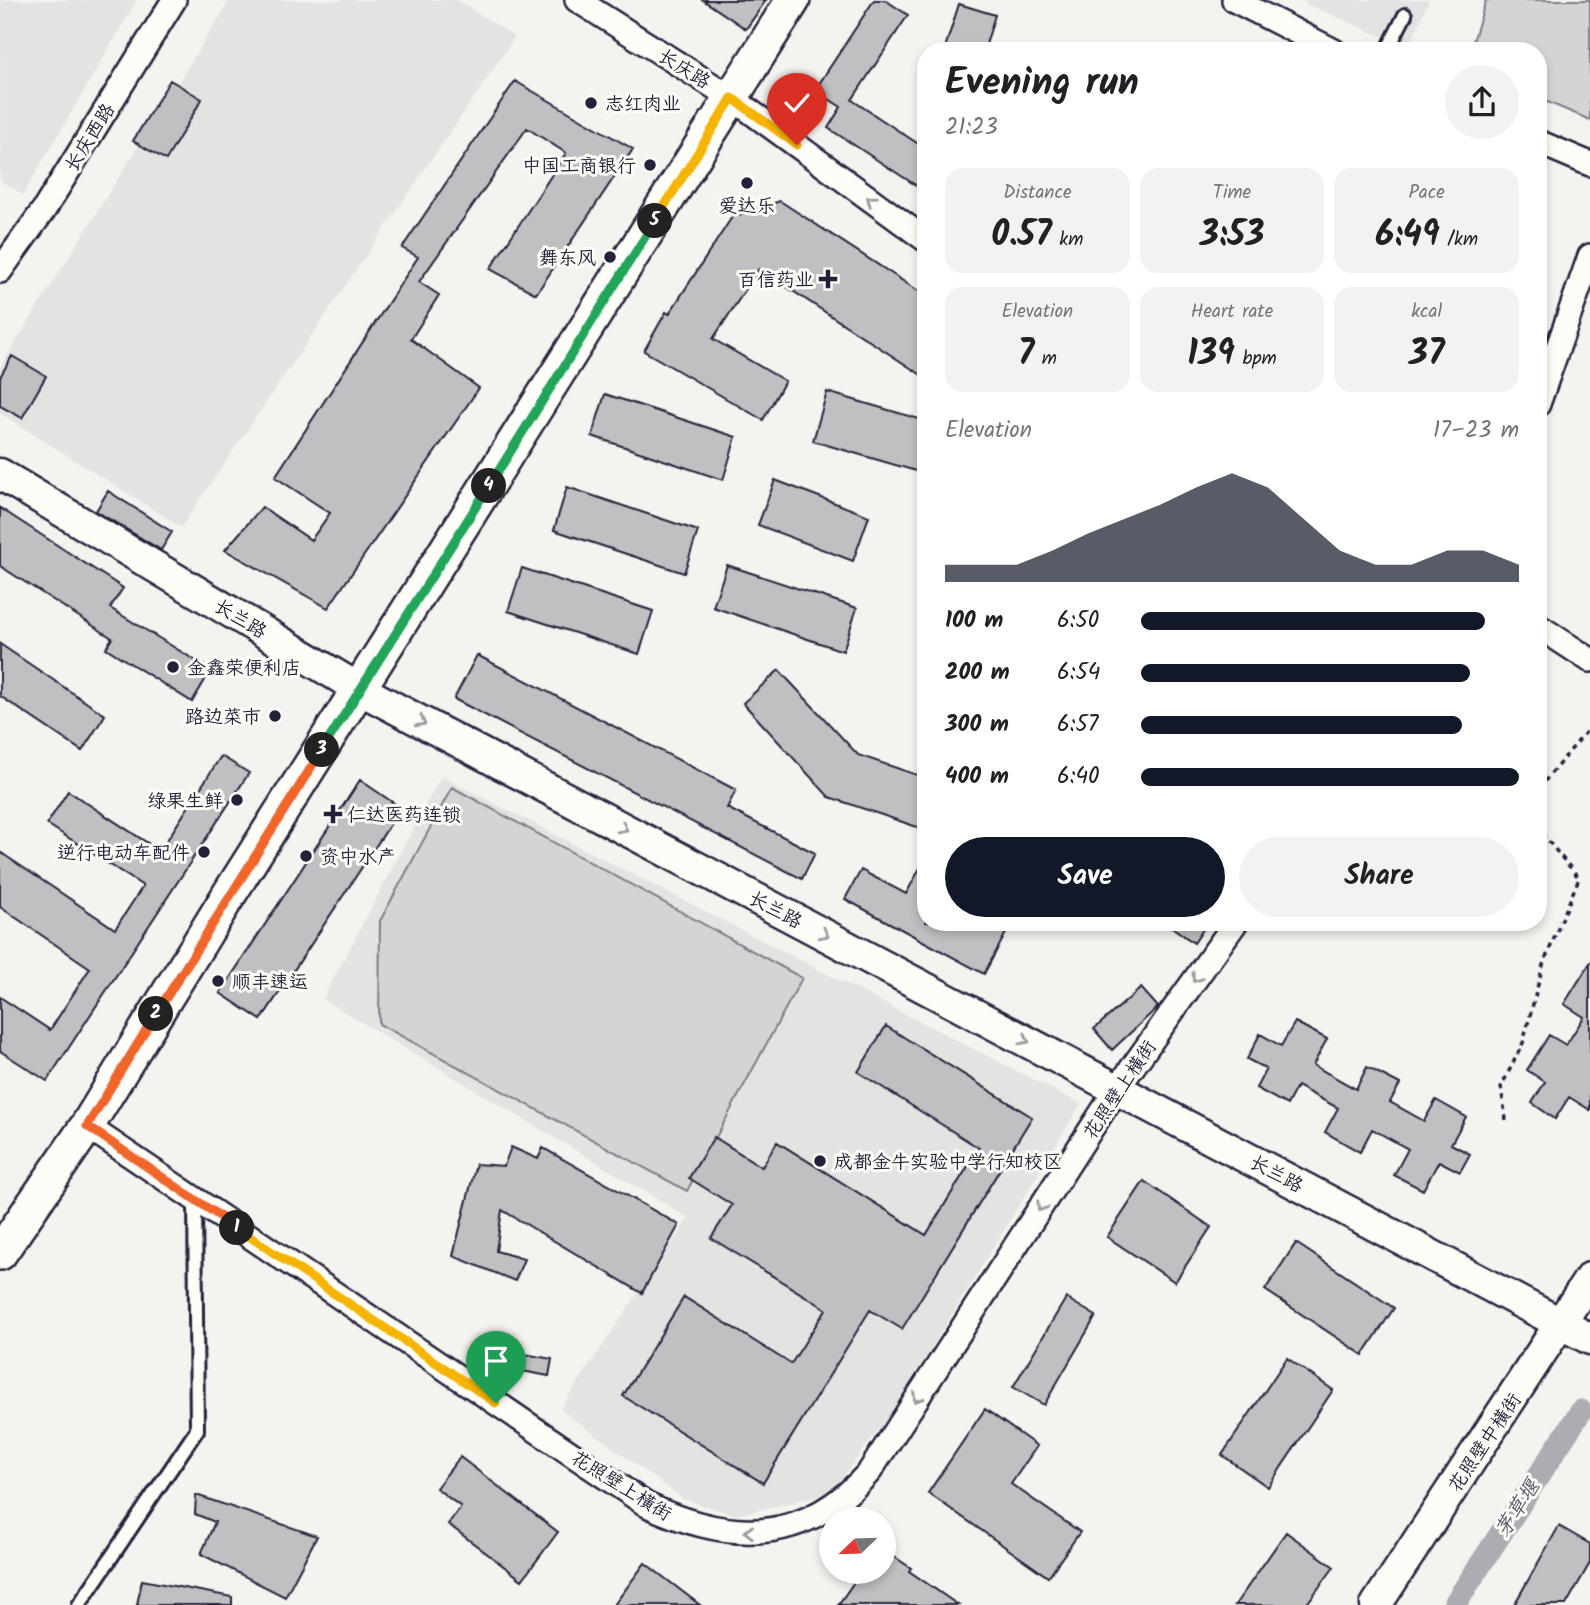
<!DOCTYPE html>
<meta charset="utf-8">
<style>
body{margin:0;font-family:Kalam,"LXGW WenKai TC",sans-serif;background:#f2f2f2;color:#202124;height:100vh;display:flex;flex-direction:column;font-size:26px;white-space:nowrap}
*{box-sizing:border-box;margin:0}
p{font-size:23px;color:#757577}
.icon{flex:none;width:38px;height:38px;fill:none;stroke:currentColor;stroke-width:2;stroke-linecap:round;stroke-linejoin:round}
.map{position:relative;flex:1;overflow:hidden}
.side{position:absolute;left:917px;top:42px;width:630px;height:889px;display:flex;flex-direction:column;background:#fff;border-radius:28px;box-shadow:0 4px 10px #0003}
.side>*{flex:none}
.needle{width:46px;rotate:247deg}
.controls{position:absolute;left:819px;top:1507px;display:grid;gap:14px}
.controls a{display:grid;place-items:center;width:77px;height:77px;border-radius:50%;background:#fff;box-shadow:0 4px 10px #0003;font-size:35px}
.pin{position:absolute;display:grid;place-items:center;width:60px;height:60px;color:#fff;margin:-72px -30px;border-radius:50% 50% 50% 0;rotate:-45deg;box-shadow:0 0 7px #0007}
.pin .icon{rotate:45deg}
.km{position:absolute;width:35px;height:35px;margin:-18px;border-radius:50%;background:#222;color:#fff;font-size:19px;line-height:35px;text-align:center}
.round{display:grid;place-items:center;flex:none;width:74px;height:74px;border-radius:37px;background:#f2f2f2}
.head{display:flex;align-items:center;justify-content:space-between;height:119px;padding:0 28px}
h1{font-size:38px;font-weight:800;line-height:52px}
.metrics{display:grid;grid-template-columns:repeat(3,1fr);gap:10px;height:119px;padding:7px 28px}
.metrics div{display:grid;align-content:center;border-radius:18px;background:#f2f2f2;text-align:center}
.metrics b{font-size:35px;font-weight:800}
.metrics small{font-size:19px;font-weight:400}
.metrics p{font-size:19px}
.chart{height:196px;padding:14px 28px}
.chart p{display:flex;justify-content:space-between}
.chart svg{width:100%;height:126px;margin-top:7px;fill:#111827;opacity:.7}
.cta{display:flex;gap:14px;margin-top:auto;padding:14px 28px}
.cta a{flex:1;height:80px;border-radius:42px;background:#111827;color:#fff;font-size:28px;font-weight:800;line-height:80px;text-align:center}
.cta a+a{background:#f2f2f2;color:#202124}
ul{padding:0 28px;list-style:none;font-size:23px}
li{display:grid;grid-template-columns:112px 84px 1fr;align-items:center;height:52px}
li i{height:18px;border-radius:9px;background:#111827}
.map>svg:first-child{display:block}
.built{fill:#e4e3e2}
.green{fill:#d5d4d5;stroke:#7c7b88;stroke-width:2}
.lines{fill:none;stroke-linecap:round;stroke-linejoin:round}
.canal{stroke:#acacb2;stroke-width:23}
.building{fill:#c0bfc2;stroke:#22223b;stroke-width:2}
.service-casing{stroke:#22223b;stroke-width:18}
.minor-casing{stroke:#22223b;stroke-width:28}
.tertiary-casing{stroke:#22223b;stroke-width:35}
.secondary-casing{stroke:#22223b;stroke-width:38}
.path{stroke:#22223b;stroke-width:3.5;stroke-dasharray:5 5;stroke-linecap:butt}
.service{stroke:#fdfcf7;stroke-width:12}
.minor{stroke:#fdfcf7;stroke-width:23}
.tertiary{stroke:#fdfcf7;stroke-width:30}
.secondary{stroke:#fdfcf7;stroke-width:33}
.oneway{stroke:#9a9aa2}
.split-1-casing{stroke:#fff;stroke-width:14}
.split-2-casing{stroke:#fff;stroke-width:14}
.split-3-casing{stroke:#fff;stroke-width:14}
.split-4-casing{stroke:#fff;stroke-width:14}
.split-5-casing{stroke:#fff;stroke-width:14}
.split-6-casing{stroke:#fff;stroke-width:14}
.split-1{stroke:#f5b400;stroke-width:9}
.split-2{stroke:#f0652b;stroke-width:9}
.split-3{stroke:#f0652b;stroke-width:9}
.split-4{stroke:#22a559;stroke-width:9}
.split-5{stroke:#22a559;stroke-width:9}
.split-6{stroke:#f5b400;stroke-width:9}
.poi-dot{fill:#22223b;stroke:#fdfcf7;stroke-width:2.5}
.labels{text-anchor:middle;stroke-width:6;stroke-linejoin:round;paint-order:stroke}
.street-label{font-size:19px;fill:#22223b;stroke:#fdfcf7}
.poi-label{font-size:19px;fill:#22223b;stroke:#fdfcf7;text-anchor:start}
.water-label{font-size:21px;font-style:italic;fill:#59596b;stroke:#fdfcf7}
</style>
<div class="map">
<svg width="1590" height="1605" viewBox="0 0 1590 1605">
<rect width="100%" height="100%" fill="#f4f3ef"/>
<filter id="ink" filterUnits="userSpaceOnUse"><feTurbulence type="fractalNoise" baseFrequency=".0143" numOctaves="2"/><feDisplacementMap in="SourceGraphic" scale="14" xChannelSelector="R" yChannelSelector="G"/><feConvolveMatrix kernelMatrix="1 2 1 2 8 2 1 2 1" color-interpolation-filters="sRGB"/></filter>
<g filter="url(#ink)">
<path class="built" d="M 0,0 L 137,0 L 23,195 L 0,180 Z
M 230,0 L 457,0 L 515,37 L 181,527 L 0,413 L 0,367 Z
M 1307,0 L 1429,0 L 1409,48 L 1305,3 Z
M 441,776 L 1081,1104 L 896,1406 L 831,1493 L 736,1515 L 683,1499 L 560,1409 L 689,1218 L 323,999 Z"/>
<path class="green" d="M 1486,0 L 1590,0 L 1590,120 L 1538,98 L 1538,51 L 1470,51 Z
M 452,787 L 802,978 L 687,1191 L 379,1024 L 380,921 Z"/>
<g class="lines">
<path class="canal" d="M 1454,1605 L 1581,1411"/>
</g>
<path class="building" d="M 703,0 L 766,0 L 746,29 Z
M 874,0 L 885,0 L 908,15 L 852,100 L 926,149 L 926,192 L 828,128 L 841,107 L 815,90 Z
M 959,4 L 995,15 L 984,51 L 944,51 Z
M 170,80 L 202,99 L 166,160 L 133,141 Z
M 515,81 L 633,149 L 536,294 L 490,269 L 566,153 L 527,128 L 419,282 L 439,295 L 411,339 L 479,388 L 328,608 L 225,550 L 262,507 L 311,540 L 330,513 L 275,477 L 418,257 L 402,248 Z
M 780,201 L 926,296 L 926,378 L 759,269 L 713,339 L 785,381 L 763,420 L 644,351 L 666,312 L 669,314 L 732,217 Z
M 12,356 L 46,376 L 22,418 L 0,406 L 0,377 Z
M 827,392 L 926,421 L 926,474 L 813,441 Z
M 605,394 L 736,437 L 723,480 L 592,436 Z
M 775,480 L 869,516 L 853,561 L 758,525 Z
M 567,487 L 698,531 L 684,573 L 554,530 Z
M 108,491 L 172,532 L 161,550 L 96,511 Z
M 0,508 L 123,588 L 110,608 L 211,670 L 192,702 L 106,648 L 112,638 L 0,566 Z
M 727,565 L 857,608 L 843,651 L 713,607 Z
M 522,568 L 653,611 L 639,654 L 508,611 Z
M 0,644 L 105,715 L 82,751 L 0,696 Z
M 477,655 L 736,790 L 727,808 L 815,853 L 802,879 L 454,699 Z
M 779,670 L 858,755 L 926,778 L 926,830 L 829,797 L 743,703 Z
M 221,756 L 249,773 L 47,1081 L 0,1051 L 0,997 L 50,1030 L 90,968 L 0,907 L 0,852 L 115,929 L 143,886 L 47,824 L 68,791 L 160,851 Z
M 360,780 L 401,808 L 261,1020 L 220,993 Z
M 926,857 L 926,922 L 1012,922 L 984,974 L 845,899 L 861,870 L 906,894 Z
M 1165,922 L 1208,922 L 1194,943 Z
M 1590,963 L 1590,1110 L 1569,1097 L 1555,1119 L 1532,1103 L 1545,1082 L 1527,1070 L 1549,1035 L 1566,1045 L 1584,1017 L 1564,1004 Z
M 1141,988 L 1158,1007 L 1112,1050 L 1094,1029 Z
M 1295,1022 L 1327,1039 L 1313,1065 L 1356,1089 L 1367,1067 L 1400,1084 L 1390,1102 L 1424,1121 L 1436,1100 L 1466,1117 L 1451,1144 L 1470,1154 L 1460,1172 L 1439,1161 L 1423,1190 L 1394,1175 L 1408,1149 L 1372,1129 L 1360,1152 L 1325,1132 L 1338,1108 L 1297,1086 L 1287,1105 L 1256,1088 L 1266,1069 L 1247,1059 L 1260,1034 L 1281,1046 Z
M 886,1026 L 1032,1117 L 902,1329 L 870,1310 L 763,1483 L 623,1396 L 684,1297 L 791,1364 L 826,1309 L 711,1238 L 732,1205 L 689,1178 L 714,1137 L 762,1167 L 777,1142 L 926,1235 L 979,1148 L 858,1072 Z
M 511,1147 L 538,1159 L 543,1148 L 679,1225 L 642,1293 L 502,1210 L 496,1251 L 524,1259 L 515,1281 L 453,1256 L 476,1164 L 504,1166 Z
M 1144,1181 L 1211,1227 L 1175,1282 L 1107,1237 Z
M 1296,1243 L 1394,1308 L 1363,1355 L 1265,1290 Z
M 1066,1298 L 1096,1316 L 1044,1405 L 1013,1387 Z
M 487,1347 L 552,1359 L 549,1376 L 484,1364 Z
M 1287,1358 L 1333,1390 L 1268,1487 L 1222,1455 Z
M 985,1409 L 1037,1446 L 1011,1484 L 1080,1532 L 1048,1577 L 928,1493 Z
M 460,1457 L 558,1532 L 522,1580 L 448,1524 L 461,1507 L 436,1488 Z
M 196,1495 L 317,1536 L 285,1597 L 201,1554 L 215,1522 L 195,1514 Z
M 1559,1526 L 1590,1544 L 1590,1563 L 1566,1605 L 1514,1605 Z
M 1286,1532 L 1334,1567 L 1306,1605 L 1235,1605 Z
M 884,1550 L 911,1568 L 909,1571 L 958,1605 L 838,1605 L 861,1572 L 884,1572 Z
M 645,1563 L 700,1605 L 614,1605 Z
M 142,1580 L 232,1597 L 232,1605 L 137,1605 Z"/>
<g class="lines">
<defs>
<path id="service" d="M 1387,51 L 1405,15
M 79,1605 L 197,1430 L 195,1199"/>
<path id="minor" d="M 577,0 L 732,98 L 926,240
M 1234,0 L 1334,51
M 1538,142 L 1590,164
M 0,271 L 45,208 L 174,0
M 1538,404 L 1590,256
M 1538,626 L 1590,660
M 87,1126 L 647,1505 C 731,1544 805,1545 870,1471 L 1117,1089 L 1236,922"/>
<path id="tertiary" d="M 0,474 L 361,690 L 1590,1339
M 1376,1605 L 1590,1278"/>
<path id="secondary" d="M 0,1253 L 87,1126 L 230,893 L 793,0"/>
</defs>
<use href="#service" class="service-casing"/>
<use href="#minor" class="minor-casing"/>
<use href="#tertiary" class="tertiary-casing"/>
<use href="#secondary" class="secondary-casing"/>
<path class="path" d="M 1538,789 L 1590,727
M 1506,1120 L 1501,1087 L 1523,1043 L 1543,965 L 1579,878 L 1538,829"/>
<use href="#service" class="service"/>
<use href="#minor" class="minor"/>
<use href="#tertiary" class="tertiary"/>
<use href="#secondary" class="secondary"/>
</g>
<defs><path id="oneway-chevron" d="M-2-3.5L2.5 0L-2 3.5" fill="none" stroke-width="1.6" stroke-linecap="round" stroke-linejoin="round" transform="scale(1.75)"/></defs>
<g class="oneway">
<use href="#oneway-chevron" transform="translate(871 200) rotate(-144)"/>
<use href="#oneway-chevron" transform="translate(421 722) rotate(28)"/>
<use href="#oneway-chevron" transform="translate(623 828) rotate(28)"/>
<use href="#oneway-chevron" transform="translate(824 934) rotate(28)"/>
<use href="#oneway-chevron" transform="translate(1196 978) rotate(125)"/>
<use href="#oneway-chevron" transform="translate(1025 1040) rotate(28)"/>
<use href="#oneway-chevron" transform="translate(1041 1207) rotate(123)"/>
<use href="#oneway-chevron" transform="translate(917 1398) rotate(123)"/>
<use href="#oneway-chevron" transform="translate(749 1532) rotate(180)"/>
</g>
</g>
<g class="lines" filter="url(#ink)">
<defs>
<path id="split-1" d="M 237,1228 L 496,1403"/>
<path id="split-2" d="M 156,1014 L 87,1126 L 237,1228"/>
<path id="split-3" d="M 156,1014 L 322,750"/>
<path id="split-4" d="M 322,750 L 489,486"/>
<path id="split-5" d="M 489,486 L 655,221"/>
<path id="split-6" d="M 655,221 L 732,98 L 797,145"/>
</defs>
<use href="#split-1" class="split-1-casing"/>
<use href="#split-2" class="split-2-casing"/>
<use href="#split-3" class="split-3-casing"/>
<use href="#split-4" class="split-4-casing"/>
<use href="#split-5" class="split-5-casing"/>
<use href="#split-6" class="split-6-casing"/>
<use href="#split-1" class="split-1"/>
<use href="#split-2" class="split-2"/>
<use href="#split-3" class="split-3"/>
<use href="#split-4" class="split-4"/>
<use href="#split-5" class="split-5"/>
<use href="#split-6" class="split-6"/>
</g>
<g class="poi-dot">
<circle cx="591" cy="103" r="7"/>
<circle cx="650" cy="165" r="7"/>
<circle cx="747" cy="183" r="7"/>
<circle cx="610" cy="257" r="7"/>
<path d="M824.5 268.5h7v7h7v7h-7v7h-7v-7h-7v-7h7z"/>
<circle cx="173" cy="667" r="7"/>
<circle cx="275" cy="716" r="7"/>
<circle cx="237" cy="800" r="7"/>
<path d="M329.5 803.5h7v7h7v7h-7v7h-7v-7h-7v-7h7z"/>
<circle cx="204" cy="852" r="7"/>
<circle cx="306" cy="856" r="7"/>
<circle cx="218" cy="981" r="7"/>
<circle cx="820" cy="1161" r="7"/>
</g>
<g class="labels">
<g class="street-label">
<text transform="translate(685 68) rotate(32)" y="7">长庆路</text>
<text transform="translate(89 137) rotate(-58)" y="7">长庆西路</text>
<text transform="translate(241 618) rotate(31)" y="7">长兰路</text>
<text transform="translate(776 909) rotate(28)" y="7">长兰路</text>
<text transform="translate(1119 1089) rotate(-56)" y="7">花照壁上横街</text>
<text transform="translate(1277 1173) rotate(28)" y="7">长兰路</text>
<text transform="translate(1484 1442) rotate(-56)" y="7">花照壁中横街</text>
<text transform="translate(622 1485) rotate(32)" y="7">花照壁上横街</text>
</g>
<g class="poi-label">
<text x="605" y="110">志红肉业</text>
<text x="636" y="172" text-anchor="end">中国工商银行</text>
<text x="747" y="212" text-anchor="middle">爱达乐</text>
<text x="596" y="264" text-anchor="end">舞东风</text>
<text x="814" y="286" text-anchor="end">百信药业</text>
<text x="187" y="674">金鑫荣便利店</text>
<text x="261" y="723" text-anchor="end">路边菜市</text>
<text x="223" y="807" text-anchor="end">绿果生鲜</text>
<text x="347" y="821">仁达医药连锁</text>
<text x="190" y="859" text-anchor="end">逆行电动车配件</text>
<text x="320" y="863">资中水产</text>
<text x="232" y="988">顺丰速运</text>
<text x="834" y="1168">成都金牛实验中学行知校区</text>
</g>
<g class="water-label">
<text transform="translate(1517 1508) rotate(-57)" y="7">茅草堰</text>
</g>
</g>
</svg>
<div class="controls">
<a><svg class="needle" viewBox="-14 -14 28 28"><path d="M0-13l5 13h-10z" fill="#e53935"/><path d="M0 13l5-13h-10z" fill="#757577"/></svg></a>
</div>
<div class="pin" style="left:496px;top:1403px;background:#1e9e55"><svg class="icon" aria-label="arrive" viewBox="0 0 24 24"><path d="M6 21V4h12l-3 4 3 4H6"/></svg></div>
<div class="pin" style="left:797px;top:145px;background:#d93025"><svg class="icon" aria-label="check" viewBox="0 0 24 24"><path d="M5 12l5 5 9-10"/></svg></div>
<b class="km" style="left:237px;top:1228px">1</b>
<b class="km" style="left:156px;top:1014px">2</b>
<b class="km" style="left:322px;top:750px">3</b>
<b class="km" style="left:489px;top:486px">4</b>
<b class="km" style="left:655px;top:221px">5</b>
<section class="side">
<div class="head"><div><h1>Evening run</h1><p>21:23</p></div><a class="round"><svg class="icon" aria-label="share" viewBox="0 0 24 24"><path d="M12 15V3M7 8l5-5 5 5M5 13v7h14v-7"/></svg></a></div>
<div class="metrics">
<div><p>Distance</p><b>0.57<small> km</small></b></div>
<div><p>Time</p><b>3:53</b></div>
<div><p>Pace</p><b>6:49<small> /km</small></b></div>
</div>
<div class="metrics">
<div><p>Elevation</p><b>7<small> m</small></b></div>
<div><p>Heart rate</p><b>139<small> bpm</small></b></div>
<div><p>kcal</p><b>37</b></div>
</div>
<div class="chart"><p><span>Elevation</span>17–23 m</p>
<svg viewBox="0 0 160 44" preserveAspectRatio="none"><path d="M0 44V38L10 38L20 38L30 33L40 27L50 22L60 17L70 11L80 6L90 11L100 22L110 33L120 38L130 38L140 33L150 33L160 38V44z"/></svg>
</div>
<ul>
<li><b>100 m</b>6:50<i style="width:91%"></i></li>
<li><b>200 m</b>6:54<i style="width:87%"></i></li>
<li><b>300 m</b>6:57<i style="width:85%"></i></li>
<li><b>400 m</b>6:40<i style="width:100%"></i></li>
</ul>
<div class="cta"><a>Save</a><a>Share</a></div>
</section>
</div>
